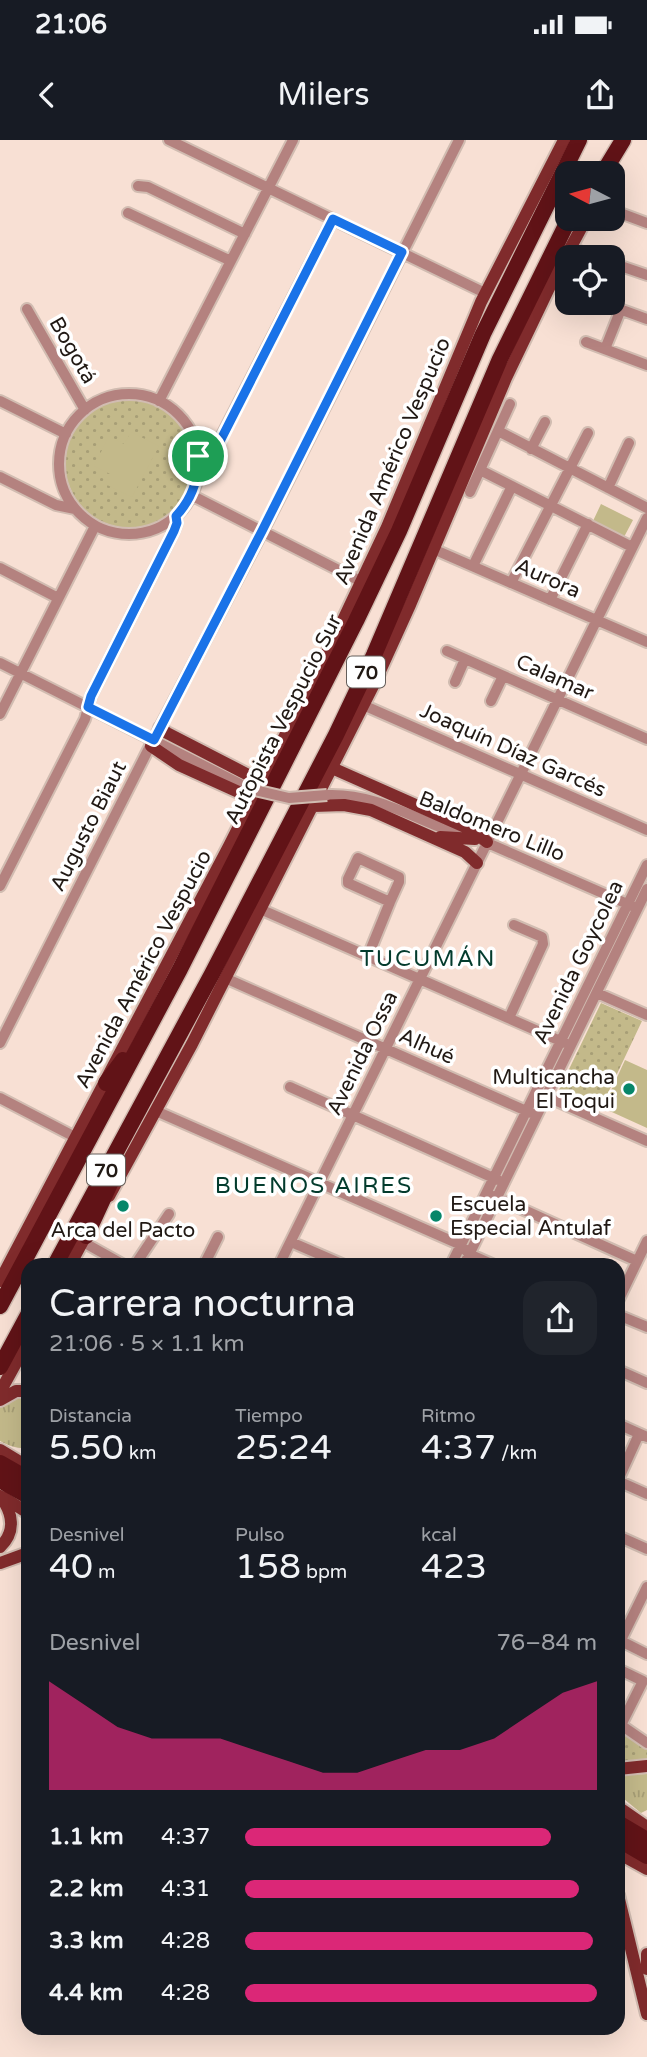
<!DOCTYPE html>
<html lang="es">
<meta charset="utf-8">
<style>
body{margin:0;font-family:"Varela Round",sans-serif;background:#20242c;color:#f1f3f6;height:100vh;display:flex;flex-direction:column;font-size:26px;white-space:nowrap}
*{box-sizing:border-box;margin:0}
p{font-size:23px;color:#9ea1a6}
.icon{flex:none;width:38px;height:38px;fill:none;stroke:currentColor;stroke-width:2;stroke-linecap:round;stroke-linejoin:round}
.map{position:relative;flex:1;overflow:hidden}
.sheet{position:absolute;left:21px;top:1118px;width:604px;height:777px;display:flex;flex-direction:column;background:#171b24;border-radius:21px;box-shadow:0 7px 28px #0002}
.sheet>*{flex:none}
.needle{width:46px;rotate:276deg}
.buttons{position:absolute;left:555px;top:21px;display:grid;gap:14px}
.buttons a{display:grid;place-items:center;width:70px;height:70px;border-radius:14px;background:#171b24;box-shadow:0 7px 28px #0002;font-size:35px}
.pin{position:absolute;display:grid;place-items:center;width:60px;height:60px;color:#fff;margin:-30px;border:4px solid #fff;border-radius:50%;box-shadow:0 2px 7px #0007}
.round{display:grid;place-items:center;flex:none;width:74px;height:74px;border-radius:21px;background:#20242c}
.summary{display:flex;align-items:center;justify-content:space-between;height:119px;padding:0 28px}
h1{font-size:38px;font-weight:600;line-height:52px}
.stats{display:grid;grid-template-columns:repeat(3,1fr);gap:10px;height:119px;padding:7px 28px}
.stats div{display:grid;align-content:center}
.stats b{font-size:35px;font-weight:600}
.stats small{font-size:19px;font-weight:400}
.stats p{font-size:19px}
.chart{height:196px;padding:14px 28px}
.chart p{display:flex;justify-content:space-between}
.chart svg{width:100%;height:126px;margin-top:7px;fill:#db2777;opacity:.7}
ul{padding:0 28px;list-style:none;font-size:23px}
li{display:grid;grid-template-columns:112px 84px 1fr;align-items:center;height:52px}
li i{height:18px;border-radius:9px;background:#db2777}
.status{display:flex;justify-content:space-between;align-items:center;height:49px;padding:0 35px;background:#171b24;direction:ltr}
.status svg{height:19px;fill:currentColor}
header{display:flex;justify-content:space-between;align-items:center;height:91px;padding:0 28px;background:#171b24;font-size:32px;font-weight:600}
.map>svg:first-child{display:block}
.grass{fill:url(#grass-tufts)}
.park{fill:url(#park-dots)}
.garden{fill:#c3b98a}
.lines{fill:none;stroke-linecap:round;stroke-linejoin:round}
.minor-casing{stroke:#d1bcb1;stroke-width:14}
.major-casing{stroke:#d1bcb1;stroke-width:16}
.highway-casing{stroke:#d1bcb1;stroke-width:19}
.minor{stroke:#b4827f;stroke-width:10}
.major{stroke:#802b2c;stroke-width:12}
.highway{stroke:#611317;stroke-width:16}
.minor-bridge-casing{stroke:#d1bcb1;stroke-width:14;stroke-linecap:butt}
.minor-bridge{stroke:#b4827f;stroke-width:10}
.route-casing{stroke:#fff;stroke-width:14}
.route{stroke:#1a73e8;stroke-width:9}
.poi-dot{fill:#068669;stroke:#fff;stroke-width:2.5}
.labels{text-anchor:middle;stroke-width:7;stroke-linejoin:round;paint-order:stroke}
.shield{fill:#fff;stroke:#645e5a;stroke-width:2}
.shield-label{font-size:19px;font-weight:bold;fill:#211914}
.street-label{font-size:21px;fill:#211914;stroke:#fff}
.poi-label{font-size:21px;fill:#211914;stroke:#fff;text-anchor:end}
.neighbourhood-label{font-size:23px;letter-spacing:2px;fill:#033b2d;stroke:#fff}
</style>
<div class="status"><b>21:06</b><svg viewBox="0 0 49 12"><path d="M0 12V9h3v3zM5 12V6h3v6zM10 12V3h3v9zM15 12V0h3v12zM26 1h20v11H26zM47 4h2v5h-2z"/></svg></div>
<header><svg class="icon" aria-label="back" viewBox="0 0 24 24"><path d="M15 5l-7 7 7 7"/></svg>Milers<svg class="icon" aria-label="share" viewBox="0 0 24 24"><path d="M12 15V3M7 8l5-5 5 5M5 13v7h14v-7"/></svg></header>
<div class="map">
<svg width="647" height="1917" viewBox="0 0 647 1917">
<defs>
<pattern id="grass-tufts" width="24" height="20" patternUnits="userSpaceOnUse" patternTransform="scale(1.75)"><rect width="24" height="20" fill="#c3b98a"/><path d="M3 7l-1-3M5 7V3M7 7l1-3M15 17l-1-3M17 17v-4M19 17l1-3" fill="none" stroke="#a79e76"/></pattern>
<pattern id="park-dots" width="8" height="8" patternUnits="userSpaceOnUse" patternTransform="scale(1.75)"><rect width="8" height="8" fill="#c3b98a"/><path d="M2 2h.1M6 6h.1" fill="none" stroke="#a79e76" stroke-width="1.8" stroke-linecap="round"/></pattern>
</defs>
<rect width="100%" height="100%" fill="#f8e0d4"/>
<path class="grass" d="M 20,1257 L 28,1258 L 28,1308 C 18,1309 9,1306 0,1301 L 0,1266 L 9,1259 Z
M 647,1634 L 647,1670 L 641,1673 L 618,1654 L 618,1635 Z"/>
<path class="park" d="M65 323a65 65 0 1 1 130 0a65 65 0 1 1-130 0Z
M 601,863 L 642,881 L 599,972 L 557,954 Z
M 618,1589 L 647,1606 L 647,1624 L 618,1625 Z"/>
<path class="garden" d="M 131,292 L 159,306 L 132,357 L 105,344 L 110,334 L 94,326 L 109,296 L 124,304 Z
M 601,364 L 633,380 L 624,397 L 593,381 Z
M 625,920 L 647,930 L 647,988 L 603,968 Z"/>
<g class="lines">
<defs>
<path id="minor" d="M 169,0 L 485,153
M 138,46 L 148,47 L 245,94
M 612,70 L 647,83
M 128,73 L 231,121
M 570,108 L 597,117
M 612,123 L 647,135
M 551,144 L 567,149
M 603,163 L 647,179
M 27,169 L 85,270
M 586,202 L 647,225
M 605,209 L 621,169
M59 324a70 70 0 1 1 140 0a70 70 0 1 1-140 0Z
M 0,261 L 66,294
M 159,261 L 293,0
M 498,291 L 647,368
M 531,309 L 545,282
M 480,330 L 632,407
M 0,337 L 56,365 L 75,369
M 199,340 L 333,79
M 608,348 L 629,303
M 470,352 L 510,264
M 191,355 L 362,442
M 433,409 L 647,502
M 473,426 L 512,346
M 0,428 L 58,458
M 511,443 L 588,293
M 550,460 L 588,384
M 447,511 L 647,599
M 0,523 L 250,649
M 455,542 L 465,519
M 491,561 L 503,536
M 363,565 L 647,690
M 0,574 L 95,386
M 327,655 C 378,653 417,681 464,696
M 483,701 L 632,766
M 358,718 L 399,737 L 399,742 L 390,762 L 348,743 L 348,739 Z
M 0,746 L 85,579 L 91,556 L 174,391 L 177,383 L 176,376
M 260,769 L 565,903
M 368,816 L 390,762
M 225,838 L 531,973
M 597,853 L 647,875
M 509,878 L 543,804 L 542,797 L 514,785
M 0,903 L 147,612 L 267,383 L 459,0
M 290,947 L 498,1040
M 541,954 L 647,1001
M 0,958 L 77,998
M 156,971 L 461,1105 L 469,1114 L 494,1125
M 493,1056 L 637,1121
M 83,1102 L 124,1125
M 291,1102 L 344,1125
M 135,1125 L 169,1074
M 204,1125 L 218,1097
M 279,1125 L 647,378
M 451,1125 L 647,725
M 464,1125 L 647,749
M 618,1161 L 647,1101
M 618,1175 L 647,1187
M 618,1230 L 647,1243
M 618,1284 L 647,1297
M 618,1340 L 639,1294
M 618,1341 L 647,1354
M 618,1396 L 647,1409
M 621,1501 L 647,1514
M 618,1506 L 647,1447
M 618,1529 L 643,1541 L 621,1585
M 618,1583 L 647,1603"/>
<path id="major" d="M 160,588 L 167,593 L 262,642
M 151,606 L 179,625 L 254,659
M 332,628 L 472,690 L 487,702
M 313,666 L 344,665 L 371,670 L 465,712 L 477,723
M 440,697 L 475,699
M 109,1056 L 192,904 L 375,542 L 410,465 L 506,238 L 551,144 L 586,79
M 70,1125 L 89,1090
M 0,1141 L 229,706 L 335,497 L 387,387 L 481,162 L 564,0
M 0,1252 L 28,1201
M 0,1260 L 16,1251 L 28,1251
M 0,1310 L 28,1327
M 0,1356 C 13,1373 16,1392 0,1407
M 3,1357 L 28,1373
M 0,1423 L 28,1413
M 618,1629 L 647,1626
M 618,1667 L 647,1687
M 618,1713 L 647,1729
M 618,1755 L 647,1874
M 647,1814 L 647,1829"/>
<path id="highway" d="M 603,33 L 623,0
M 106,943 L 123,920
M 86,1096 L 110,1044
M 55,1125 L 212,834 L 336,595 L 374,515 L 500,219 L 569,79
M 0,1166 L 180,829 L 356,481 L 399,391 L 483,194 L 579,0
M 0,1227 L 28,1175
M 0,1323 L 28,1339
M 0,1340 L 28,1356
M 618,1683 L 647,1700
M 618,1699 L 647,1716"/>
</defs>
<use href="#minor" class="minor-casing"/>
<use href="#major" class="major-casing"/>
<use href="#highway" class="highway-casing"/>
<use href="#minor" class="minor"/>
<use href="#major" class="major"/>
<use href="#highway" class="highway"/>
<defs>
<path id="minor-bridge" d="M 250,649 L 289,658 L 327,655"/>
</defs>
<use href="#minor-bridge" class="minor-bridge-casing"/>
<use href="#minor-bridge" class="minor-bridge"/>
</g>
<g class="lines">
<defs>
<path id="route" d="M 333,79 L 402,112 L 262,391 L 154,600 L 88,567 L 91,556 L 174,391 L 177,383 L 176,376 C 192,359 199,340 198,316 L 211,319 Z"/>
</defs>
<use href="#route" class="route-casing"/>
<use href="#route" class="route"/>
</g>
<g class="poi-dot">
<circle cx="629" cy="949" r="7"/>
<circle cx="123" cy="1066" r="7"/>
<circle cx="436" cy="1076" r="7"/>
</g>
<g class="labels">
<g class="shield">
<rect x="347" y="516.5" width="38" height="31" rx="5"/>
<rect x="87" y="1014.5" width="38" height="31" rx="5"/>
</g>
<g class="shield-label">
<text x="366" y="539">70</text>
<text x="106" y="1037">70</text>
</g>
<g class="street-label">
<text transform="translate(73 210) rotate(60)" y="7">Bogotá</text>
<text transform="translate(392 321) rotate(-67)" y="7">Avenida Américo Vespucio</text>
<text transform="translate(548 438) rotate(24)" y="7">Aurora</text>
<text transform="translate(555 537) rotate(24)" y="7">Calamar</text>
<text transform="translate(283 579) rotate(-63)" y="7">Autopista Vespucio Sur</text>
<text transform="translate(513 610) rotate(24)" y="7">Joaquín Díaz Garcés</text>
<text transform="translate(88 686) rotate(-63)" y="7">Augusto Biaut</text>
<text transform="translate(492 686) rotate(22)" y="7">Baldomero Lillo</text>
<text transform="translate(578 822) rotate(-64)" y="7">Avenida Goycolea</text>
<text transform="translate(143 829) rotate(-62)" y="7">Avenida Américo Vespucio</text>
<text transform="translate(427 906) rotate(24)" y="7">Alhué</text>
<text transform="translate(362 913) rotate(-64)" y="7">Avenida Ossa</text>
</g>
<g class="poi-label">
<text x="615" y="944">Multicancha<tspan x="615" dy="24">El Toqui</tspan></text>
<text x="450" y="1071" text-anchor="start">Escuela<tspan x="450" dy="24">Especial Antulaf</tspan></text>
<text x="123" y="1097" text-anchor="middle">Arca del Pacto</text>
</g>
<g class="neighbourhood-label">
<text x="428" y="826">TUCUMÁN</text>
<text x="314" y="1053">BUENOS AIRES</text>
</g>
</g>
</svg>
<div class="buttons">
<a><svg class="needle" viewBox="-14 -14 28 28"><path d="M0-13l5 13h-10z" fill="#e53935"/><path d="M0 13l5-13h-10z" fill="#9ea1a6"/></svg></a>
<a><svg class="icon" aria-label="locate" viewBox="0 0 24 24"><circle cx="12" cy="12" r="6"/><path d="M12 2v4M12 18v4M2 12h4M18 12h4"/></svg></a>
</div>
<div class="pin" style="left:198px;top:316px;background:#1e9e55"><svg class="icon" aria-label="arrive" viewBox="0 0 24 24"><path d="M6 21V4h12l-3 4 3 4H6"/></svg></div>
<section class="sheet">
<div class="summary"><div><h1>Carrera nocturna</h1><p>21:06 · 5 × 1.1 km</p></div><a class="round"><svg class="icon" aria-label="share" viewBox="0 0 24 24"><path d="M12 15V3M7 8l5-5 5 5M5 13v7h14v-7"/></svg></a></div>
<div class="stats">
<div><p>Distancia</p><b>5.50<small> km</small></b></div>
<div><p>Tiempo</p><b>25:24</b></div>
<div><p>Ritmo</p><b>4:37<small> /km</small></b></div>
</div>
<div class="stats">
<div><p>Desnivel</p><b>40<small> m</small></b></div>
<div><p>Pulso</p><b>158<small> bpm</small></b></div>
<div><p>kcal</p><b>423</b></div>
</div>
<div class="chart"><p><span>Desnivel</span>76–84 m</p>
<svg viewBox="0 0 160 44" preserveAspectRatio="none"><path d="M0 44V6L10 14L20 22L30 26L40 26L50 26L60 30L70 34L80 38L90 38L100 34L110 30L120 30L130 26L140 18L150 10L160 6V44z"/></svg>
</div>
<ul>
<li><b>1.1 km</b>4:37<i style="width:87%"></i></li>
<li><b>2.2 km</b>4:31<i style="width:95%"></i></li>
<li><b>3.3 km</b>4:28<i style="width:99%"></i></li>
<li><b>4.4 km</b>4:28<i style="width:100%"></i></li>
</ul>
</section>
</div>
